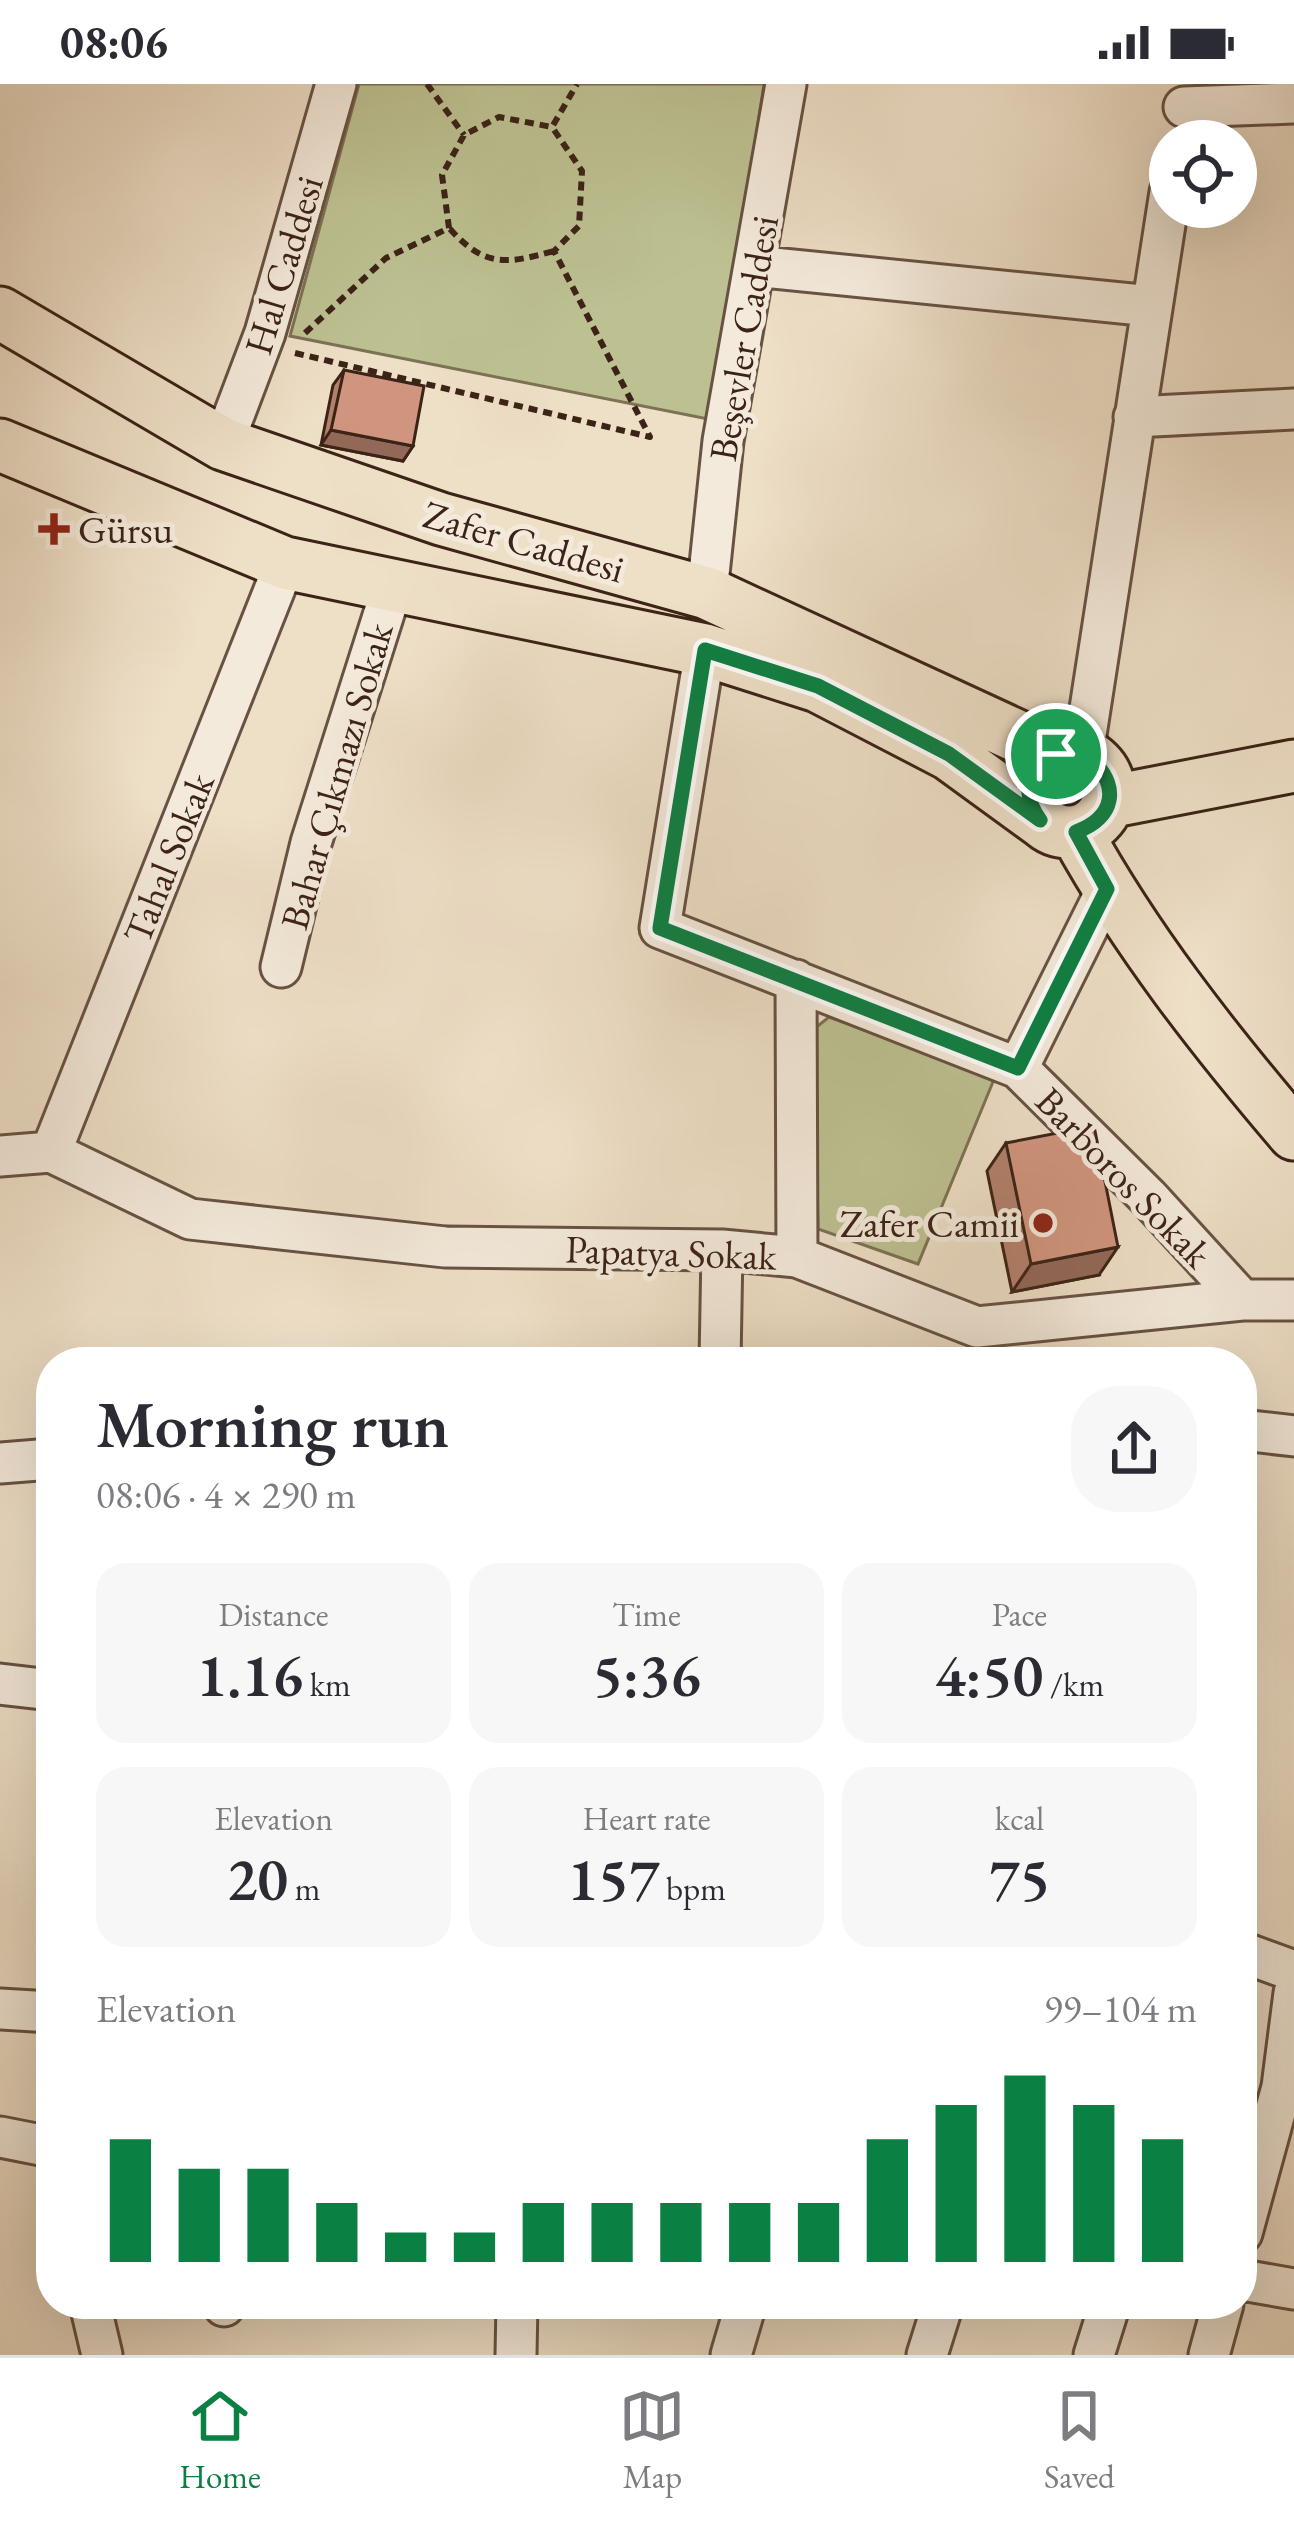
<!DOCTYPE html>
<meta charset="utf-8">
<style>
body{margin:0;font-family:"EB Garamond",serif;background:#f7f7f7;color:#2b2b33;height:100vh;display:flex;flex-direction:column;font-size:45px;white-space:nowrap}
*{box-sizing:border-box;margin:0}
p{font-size:39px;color:#7c7c81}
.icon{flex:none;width:66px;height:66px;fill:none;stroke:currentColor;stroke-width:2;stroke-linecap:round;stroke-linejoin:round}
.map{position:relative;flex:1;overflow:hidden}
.details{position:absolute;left:36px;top:1263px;width:1221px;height:972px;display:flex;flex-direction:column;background:#fff;border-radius:48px;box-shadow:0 12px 48px #0002}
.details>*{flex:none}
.tools{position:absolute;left:1149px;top:36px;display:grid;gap:24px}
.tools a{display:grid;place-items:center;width:108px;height:108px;border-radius:50%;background:#fff;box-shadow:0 12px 48px #0002;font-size:60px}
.pin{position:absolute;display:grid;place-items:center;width:102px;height:102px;color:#fff;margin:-51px;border:6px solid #fff;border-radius:50%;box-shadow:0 3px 12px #0007}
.round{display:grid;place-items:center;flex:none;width:126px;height:126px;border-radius:48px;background:#f7f7f7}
.head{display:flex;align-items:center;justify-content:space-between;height:204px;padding:0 60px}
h1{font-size:66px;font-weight:600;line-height:90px}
.figures{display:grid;grid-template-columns:repeat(3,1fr);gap:18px;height:204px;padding:12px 60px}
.figures div{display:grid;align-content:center;border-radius:30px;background:#f7f7f7;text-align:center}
.figures b{font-size:60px;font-weight:600}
.figures small{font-size:33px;font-weight:400}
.figures p{font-size:33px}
.chart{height:336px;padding:24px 60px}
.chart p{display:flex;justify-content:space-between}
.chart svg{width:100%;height:216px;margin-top:12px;stroke:#0b8043;stroke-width:6}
.status{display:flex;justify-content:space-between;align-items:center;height:84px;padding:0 60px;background:#fff;direction:ltr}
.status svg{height:33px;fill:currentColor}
.tabs{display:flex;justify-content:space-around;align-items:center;height:168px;border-top:3px solid #e1e1e2;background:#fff;font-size:33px;color:#7c7c81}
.tabs a{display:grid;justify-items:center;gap:6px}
.tabs .on{color:#0b8043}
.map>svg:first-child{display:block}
.green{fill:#bdc192;stroke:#7c7254;stroke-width:3}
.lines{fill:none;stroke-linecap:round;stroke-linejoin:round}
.minor-casing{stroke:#685243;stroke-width:45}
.major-casing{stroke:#3c2317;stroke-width:57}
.path{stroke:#3c2317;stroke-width:6;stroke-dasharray:9 6;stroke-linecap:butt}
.minor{stroke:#f4eadb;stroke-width:39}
.major{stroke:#eedfc7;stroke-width:51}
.wall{fill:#b3806c;stroke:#3c2317;stroke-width:3}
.shaded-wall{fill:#926858;stroke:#3c2317;stroke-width:3}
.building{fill:#d0957e;stroke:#3c2317;stroke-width:3}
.route-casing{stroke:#fff;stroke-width:24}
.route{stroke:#0b8043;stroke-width:15}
.poi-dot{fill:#8f2418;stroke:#f4eadb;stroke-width:4.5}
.labels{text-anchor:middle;stroke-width:10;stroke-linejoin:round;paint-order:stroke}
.street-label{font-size:39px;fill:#3c2317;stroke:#f4eadb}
.poi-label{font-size:39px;fill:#3c2317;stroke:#f4eadb;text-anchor:start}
</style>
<div class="status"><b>08:06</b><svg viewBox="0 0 49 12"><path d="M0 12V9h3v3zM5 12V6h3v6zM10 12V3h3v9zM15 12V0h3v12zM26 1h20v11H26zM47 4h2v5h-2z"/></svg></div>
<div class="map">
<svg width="1294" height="2271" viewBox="0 0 1294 2271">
<rect width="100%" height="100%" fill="#eedfc7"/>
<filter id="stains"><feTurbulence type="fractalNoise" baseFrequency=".00167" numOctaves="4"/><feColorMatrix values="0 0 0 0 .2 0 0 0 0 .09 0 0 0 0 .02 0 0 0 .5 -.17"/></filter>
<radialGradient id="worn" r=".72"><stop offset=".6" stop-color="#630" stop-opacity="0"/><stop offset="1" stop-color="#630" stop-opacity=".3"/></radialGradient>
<path class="green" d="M 359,0 L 764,0 L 713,336 L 290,252 Z
M 829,933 L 995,993 L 918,1180 L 818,1145 L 814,945 Z"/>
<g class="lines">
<defs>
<path id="minor" d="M 1184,23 L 1294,19
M 754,182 L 1151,222
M 1134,333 L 1294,325
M 223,360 L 265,249 L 336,0
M 707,509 L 723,357 L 786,0
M 705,566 L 660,844 L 1018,984 L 1148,1113 L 1242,1216
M 1083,670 L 1170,108
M 281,883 L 311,759 L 393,501
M 796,896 L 797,1173
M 1018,984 L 1107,805
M 51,1068 L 190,1135 L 445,1163 L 722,1166 L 797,1173 L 977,1243 L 1242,1216 L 1294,1216
M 51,1068 L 285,479
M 0,1072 L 51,1068
M 720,1278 L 722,1166
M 1242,1346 L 1294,1352
M 0,1379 L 51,1375
M 0,1600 L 51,1606
M 1242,1868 L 1294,1887
M 0,1925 L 51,1928
M 0,2053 L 51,2063
M 1242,2149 L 1282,2003 L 1294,1909
M 1242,2196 L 1294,2205
M 90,2220 L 102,2271
M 224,2222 L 224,2220
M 516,2271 L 517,2220
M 731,2271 L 746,2220
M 927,2271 L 943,2220
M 1094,2271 L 1110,2220
M 1209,2271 L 1223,2220"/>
<path id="major" d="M 0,229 L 223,360 L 441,435 L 707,509 L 1056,670
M 0,361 L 285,479 L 705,566 L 818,602 L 949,670 L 1041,737
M1029 708a40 40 0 1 1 80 0a40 40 0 1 1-80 0Z
M 1108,718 L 1294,682
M 1076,748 C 1136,857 1213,955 1294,1050"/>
</defs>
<use href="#minor" class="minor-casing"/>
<use href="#major" class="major-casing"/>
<path class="path" d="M 427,0 L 464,51
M 450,145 C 485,184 507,180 554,167
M 305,249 L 386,174 L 449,144 L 442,91 L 464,51 L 499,33 L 552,43 L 577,0
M 295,269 L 650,353 L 554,167 L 579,142 L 582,87 L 552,43"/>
<use href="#minor" class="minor"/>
<use href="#major" class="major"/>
</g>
<path class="wall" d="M 344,286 L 413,362 L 403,377 L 321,361 L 333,301 Z
M 1006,1059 L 1099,1191 L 1012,1208 L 987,1087 Z"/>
<path class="shaded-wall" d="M 331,346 L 413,362 L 403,377 L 321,361 Z
M 1118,1163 L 1099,1191 L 1012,1208 L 1031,1180 Z"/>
<path class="building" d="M 344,286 L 424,302 L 413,362 L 331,346 Z
M 1094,1042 L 1118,1163 L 1031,1180 L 1006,1059 Z"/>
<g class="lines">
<defs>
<path id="route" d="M 705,566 L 818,602 L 949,670 L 1040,736 C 1030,723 1025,708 1033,692 C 1064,624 1160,716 1076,748 L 1107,805 L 1018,984 L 660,844 Z"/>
</defs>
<use href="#route" class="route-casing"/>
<use href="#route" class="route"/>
</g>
<g class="poi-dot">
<path d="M48 427h12v12h12v12h-12v12h-12v-12h-12v-12h12z"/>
<circle cx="1043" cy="1139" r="12"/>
</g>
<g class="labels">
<g class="street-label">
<text transform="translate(283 181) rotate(-73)" y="14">Hal Caddesi</text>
<text transform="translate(743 254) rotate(-80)" y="14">Beşevler Caddesi</text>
<text transform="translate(524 457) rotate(16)" y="14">Zafer Caddesi</text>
<text transform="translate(336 692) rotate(-74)" y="14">Bahar Çıkmazı Sokak</text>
<text transform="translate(168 774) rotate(-68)" y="14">Tahal Sokak</text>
<text transform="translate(1124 1093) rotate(46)" y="14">Barboros Sokak</text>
<text transform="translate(671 1168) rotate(2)" y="14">Papatya Sokak</text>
</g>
<g class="poi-label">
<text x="78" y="459">Gürsu</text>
<text x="1019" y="1153" text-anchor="end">Zafer Camii</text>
</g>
</g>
<rect width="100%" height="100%" filter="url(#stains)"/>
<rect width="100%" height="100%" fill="url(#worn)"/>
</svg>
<div class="tools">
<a><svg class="icon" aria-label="locate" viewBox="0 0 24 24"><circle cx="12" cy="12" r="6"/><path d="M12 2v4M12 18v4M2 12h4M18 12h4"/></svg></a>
</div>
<div class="pin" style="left:1056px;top:670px;background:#1e9e55"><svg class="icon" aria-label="arrive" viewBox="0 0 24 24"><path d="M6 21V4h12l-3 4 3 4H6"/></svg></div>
<section class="details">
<div class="head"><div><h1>Morning run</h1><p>08:06 · 4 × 290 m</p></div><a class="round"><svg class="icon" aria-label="share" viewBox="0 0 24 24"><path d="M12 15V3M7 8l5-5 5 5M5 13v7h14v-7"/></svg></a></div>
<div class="figures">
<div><p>Distance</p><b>1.16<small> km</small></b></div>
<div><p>Time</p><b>5:36</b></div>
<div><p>Pace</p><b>4:50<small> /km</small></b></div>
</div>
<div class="figures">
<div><p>Elevation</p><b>20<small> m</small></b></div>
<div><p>Heart rate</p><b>157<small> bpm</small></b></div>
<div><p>kcal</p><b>75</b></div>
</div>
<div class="chart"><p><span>Elevation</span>99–104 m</p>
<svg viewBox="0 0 160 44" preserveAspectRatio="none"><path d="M5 44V19M15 44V25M25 44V25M35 44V32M45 44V38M55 44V38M65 44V32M75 44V32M85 44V32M95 44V32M105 44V32M115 44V19M125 44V12M135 44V6M145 44V12M155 44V19"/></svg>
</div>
</section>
</div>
<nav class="tabs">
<a class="on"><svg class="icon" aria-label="home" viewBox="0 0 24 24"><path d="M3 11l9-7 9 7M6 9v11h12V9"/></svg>Home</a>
<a><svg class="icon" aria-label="map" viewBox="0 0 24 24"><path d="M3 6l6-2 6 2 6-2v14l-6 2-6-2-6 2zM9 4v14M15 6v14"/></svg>Map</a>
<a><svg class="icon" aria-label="saved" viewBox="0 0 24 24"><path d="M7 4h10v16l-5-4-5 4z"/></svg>Saved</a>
</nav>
